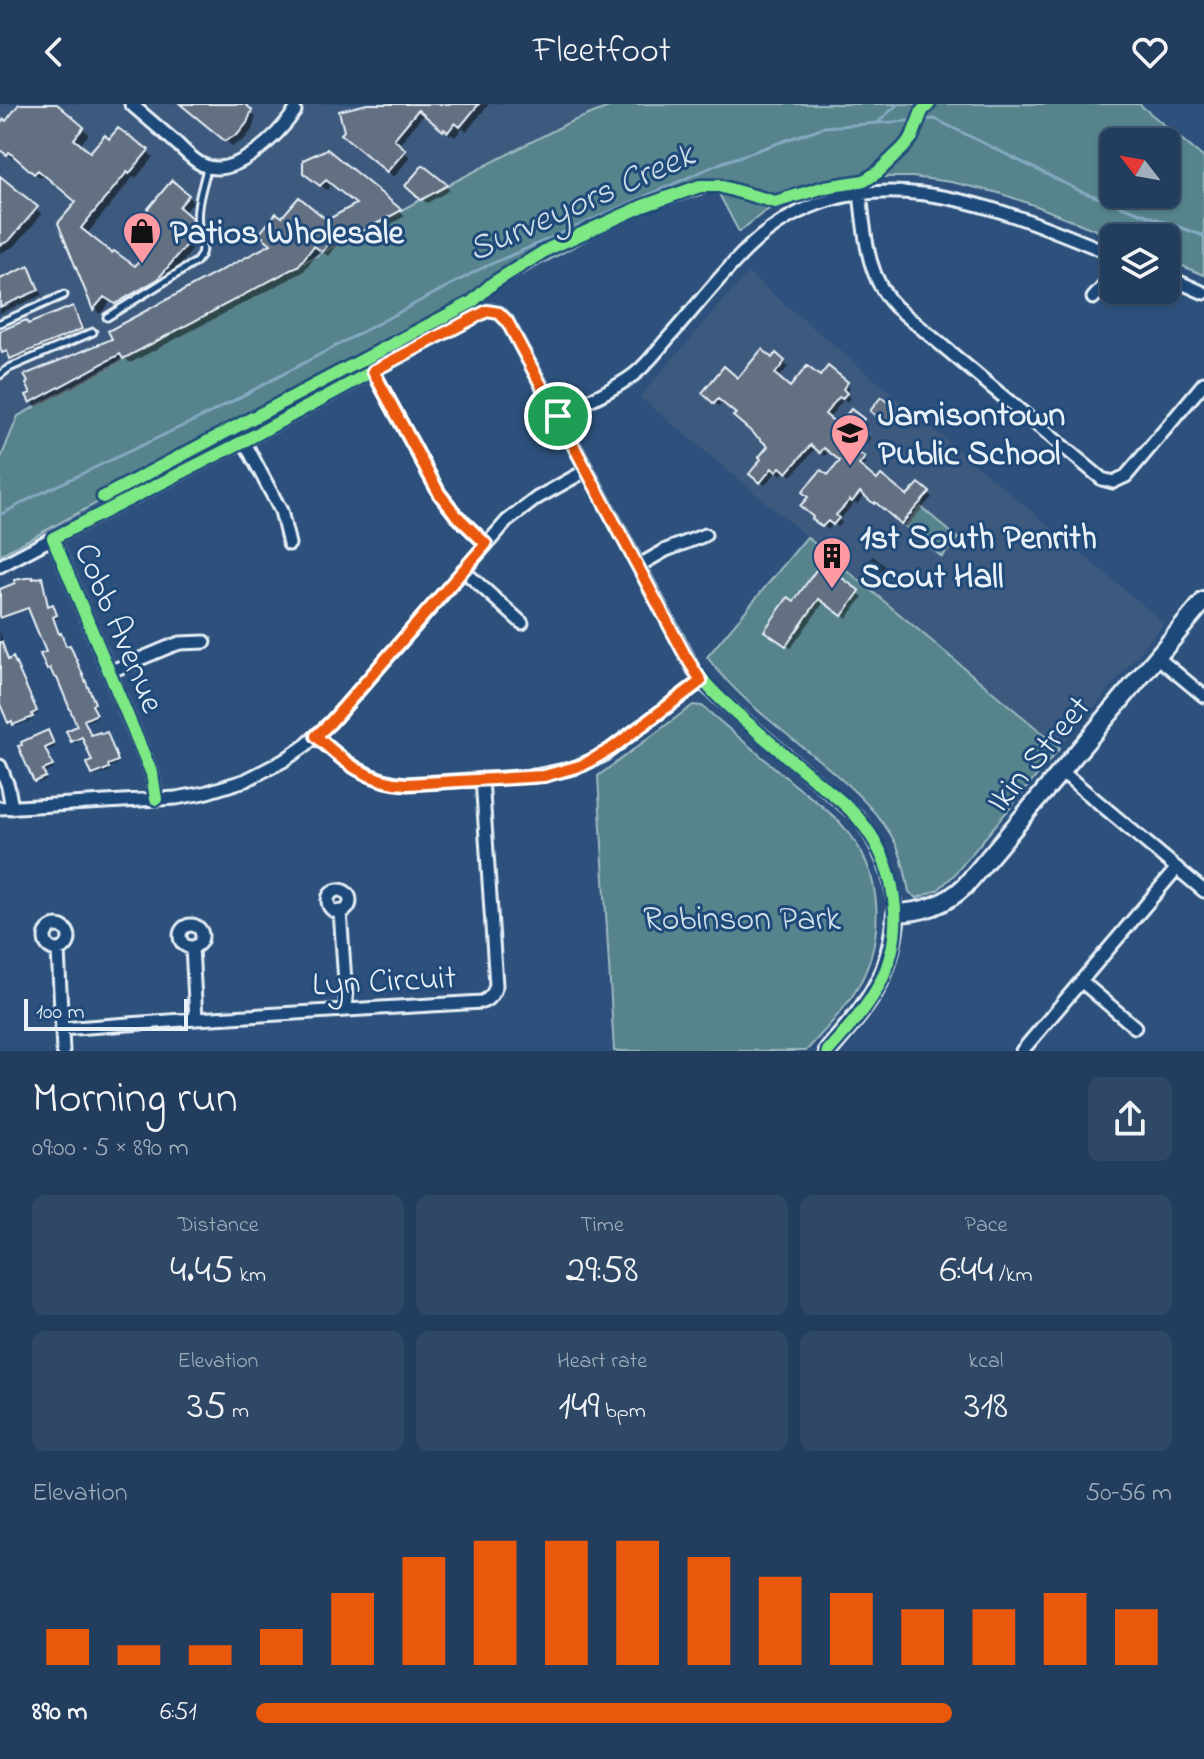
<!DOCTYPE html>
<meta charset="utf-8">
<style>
body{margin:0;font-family:"Indie Flower",sans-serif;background:#2e4866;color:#f1f3f6;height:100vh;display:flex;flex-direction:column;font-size:30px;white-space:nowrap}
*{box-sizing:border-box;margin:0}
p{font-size:26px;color:#a2aebc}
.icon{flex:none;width:44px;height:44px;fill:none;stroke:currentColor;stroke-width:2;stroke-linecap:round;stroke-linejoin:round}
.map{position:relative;height:947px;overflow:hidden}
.sheet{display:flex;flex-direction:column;background:#223d5d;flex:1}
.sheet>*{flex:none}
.needle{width:52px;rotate:301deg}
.fabs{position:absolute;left:1100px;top:24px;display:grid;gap:16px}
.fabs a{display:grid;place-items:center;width:80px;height:80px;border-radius:12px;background:#223d5d;box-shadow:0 2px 6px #0004,0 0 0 2px #3f5672;font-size:40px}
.scale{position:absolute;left:24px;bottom:20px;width:164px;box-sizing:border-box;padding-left:8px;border:4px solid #e8f1f8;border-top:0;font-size:22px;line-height:28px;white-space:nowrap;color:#e8f1f8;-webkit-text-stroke:6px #1f4a7a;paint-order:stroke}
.pin{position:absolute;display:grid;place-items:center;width:68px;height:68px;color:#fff;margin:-34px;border:4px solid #fff;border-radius:50%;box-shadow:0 2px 8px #0007}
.round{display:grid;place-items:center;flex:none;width:84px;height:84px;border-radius:12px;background:#2e4866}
.overview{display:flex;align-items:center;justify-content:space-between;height:136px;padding:0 32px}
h1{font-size:44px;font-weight:600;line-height:60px}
.metrics{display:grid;grid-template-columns:repeat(3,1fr);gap:12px;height:136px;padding:8px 32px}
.metrics div{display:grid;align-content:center;border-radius:12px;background:#2e4866;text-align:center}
.metrics b{font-size:40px;font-weight:600}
.metrics small{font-size:22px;font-weight:400}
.metrics p{font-size:22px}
.chart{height:224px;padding:16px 32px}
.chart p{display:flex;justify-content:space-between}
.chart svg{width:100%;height:144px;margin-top:8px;stroke:#ea580c;stroke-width:6}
ul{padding:0 32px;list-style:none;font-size:26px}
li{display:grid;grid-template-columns:128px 96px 1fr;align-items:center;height:60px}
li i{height:20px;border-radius:10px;background:#ea580c}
header{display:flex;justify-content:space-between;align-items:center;height:104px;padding:0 32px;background:#223d5d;font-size:36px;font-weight:600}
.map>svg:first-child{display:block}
.built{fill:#3d5a7e}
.green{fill:#56838c;stroke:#9fbac2;stroke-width:2;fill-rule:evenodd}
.shadow{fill:#0007}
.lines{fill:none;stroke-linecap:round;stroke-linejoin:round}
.stream{stroke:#84aac1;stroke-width:3}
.building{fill:#636f82;stroke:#e8f1f8;stroke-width:2}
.lane-casing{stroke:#e8f1f8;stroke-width:11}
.street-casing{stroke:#e8f1f8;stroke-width:17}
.secondary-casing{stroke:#e8f1f8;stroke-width:22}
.lane{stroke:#1f4a7a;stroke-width:5}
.street{stroke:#1f4a7a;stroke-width:11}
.secondary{stroke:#1f4a7a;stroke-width:16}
.cycleway-casing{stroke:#1f4a7a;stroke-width:17}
.cycleway{stroke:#7ce984;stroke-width:12}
.route-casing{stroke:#fff;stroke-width:16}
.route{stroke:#ea580c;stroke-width:10}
.labels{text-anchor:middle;stroke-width:6;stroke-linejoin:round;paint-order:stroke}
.poi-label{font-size:34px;font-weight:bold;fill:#e8f1f8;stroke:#1f4a7a;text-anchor:start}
.street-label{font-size:34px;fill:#e8f1f8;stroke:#1f4a7a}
.park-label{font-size:34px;fill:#d2e0e8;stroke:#1f4a7a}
.water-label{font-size:36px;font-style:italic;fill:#cfdfea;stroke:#1f4a7a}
</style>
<header><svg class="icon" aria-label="back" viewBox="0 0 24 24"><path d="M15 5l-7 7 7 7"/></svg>Fleetfoot<svg class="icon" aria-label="heart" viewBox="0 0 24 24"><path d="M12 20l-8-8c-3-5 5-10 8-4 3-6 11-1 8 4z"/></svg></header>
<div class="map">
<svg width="1204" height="947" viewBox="0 0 1204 947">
<rect width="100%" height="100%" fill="#2d517c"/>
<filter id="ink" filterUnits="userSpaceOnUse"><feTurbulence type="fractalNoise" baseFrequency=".0125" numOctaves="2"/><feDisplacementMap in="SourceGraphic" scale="16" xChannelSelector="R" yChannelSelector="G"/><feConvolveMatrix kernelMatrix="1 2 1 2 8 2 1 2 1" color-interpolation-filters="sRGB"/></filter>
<g filter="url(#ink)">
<path class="built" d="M 0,0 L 616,0 L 568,19 L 448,81 L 18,311 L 0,356 Z
M 748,169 L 1164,519 L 1060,644 L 640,293 Z"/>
<path class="green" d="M 616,0 L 1139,0 L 1204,54 L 1204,171 L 1166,155 L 1166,134 L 1115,134 L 1039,103 L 999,89 L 951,78 L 912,73 L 879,73 L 842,79 L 795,91 L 764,108 L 739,128 L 717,86 L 654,105 L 590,134 L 0,451 L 0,356 L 18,312 L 448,81 L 568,19 ZM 1114,38 L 1166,38 L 1166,90 L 1114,90 Z
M 921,403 L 958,434 L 942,453 L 905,422 Z
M 807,433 L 1060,644 L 954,771 L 938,786 L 917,794 L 909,788 C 906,772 903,755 896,740 C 880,709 852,684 826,662 C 785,628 739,596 707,553 Z
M 693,601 L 702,602 C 733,628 764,655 795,681 C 811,694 829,706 842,721 C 885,767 887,839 853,891 C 840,911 822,929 806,947 L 614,947 L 598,672 Z"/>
<path class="shadow" d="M 22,0 L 54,0 L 89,30 L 79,42 L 90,51 L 110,38 L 148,48 L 153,53 L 136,74 L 134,72 L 86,131 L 113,152 L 135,165 L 153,143 L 139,131 L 188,92 L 193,98 L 183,110 L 197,122 L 190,149 L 164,181 L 122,205 L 111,197 L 100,210 L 95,205 L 61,119 L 78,98 L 44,70 L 41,74 L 15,52 L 13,55 L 0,43 L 0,23 L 7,20 Z
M 191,0 L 242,0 L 256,13 L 252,26 L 244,36 L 232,42 L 193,10 Z
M 376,0 L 489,0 L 467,27 L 462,24 L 455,33 L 451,30 L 450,31 L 424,10 L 398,42 L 410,53 L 394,73 L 350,35 Z
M 327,47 L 405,112 L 357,139 L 346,131 L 328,152 L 320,146 L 303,168 L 130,259 L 126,255 L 37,303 L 32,297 L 115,236 L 274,141 L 282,116 L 326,118 L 359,101 L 332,80 L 327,86 L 311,74 Z
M 423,64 L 450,86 L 427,99 L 412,86 Z
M 0,74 L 42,110 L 15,142 L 0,149 Z
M 28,165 L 32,169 L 42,191 L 0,209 L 0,177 Z
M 72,204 L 78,209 L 86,230 L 17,259 L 11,252 L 9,253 L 4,248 L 0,239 L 0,229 L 30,222 Z
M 776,252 L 788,263 L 778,275 L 790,285 L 820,275 L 829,265 L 850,284 L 846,290 L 850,294 L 847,298 L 844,295 L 828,315 L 839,323 L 852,307 L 867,321 L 862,326 L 871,334 L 857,350 L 867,359 L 862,366 L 877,379 L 908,395 L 919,381 L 932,393 L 906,423 L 880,401 L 879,402 L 865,391 L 857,400 L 855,398 L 839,416 L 842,419 L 838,423 L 833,419 L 828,426 L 803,402 L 842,357 L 830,346 L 825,352 L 816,344 L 792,372 L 785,366 L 781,371 L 777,367 L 765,381 L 752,370 L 771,342 L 723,297 L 719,302 L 704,289 L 738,276 L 773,256 Z
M 882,295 L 899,311 L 890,322 L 872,306 Z
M 873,452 L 885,462 L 878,470 L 866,460 Z
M 822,462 L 863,493 L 847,514 L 824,498 L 791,544 L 771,530 Z
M 41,476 L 44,478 L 49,503 L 52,502 L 55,504 L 58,514 L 54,515 L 60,531 L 67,544 L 72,545 L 96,602 L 93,603 L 98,613 L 86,618 L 92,633 L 109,633 L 119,659 L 109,664 L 110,667 L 96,672 L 93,670 L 94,658 L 85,635 L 75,639 L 73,636 L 80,623 L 53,566 L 51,567 L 48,565 L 48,549 L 31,506 L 22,507 L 0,516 L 0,488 Z
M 0,528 L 9,557 L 15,558 L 38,610 L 33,612 L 34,615 L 17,622 L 10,618 L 0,595 Z
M 50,631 L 55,643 L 46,647 L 54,665 L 44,669 L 47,676 L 38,679 L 20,644 Z"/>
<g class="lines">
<path class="stream" d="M 877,19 L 898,0
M 0,411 L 37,391 L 210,309 L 482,164 L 721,59 L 824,23 L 935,15 L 1080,87 L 1204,132"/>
</g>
<path class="building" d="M 19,0 L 57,0 L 84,23 L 74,35 L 90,48 L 105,31 L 109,35 L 118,24 L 149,46 L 129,70 L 127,68 L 81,124 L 112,149 L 114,147 L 135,162 L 151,143 L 131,125 L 172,76 L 189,91 L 179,103 L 192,114 L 185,143 L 158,175 L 115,200 L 104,193 L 93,206 L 58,119 L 76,98 L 38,66 L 34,70 L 9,48 L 7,51 L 0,46 L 0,20 L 4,15 L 6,17 Z
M 180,0 L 245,0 L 252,6 L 247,19 L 238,30 L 225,37 Z
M 367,0 L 479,0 L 460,23 L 455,19 L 448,28 L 444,25 L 443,27 L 418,6 L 394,35 L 406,46 L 387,68 L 341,30 L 344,27 L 339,7 Z
M 327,45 L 402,106 L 350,134 L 340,127 L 322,148 L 314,142 L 298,162 L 123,255 L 120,250 L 30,299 L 26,291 L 31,289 L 26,280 L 28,278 L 24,271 L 112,235 L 108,227 L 271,140 L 259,130 L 276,109 L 282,113 L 299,93 L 327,116 L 356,100 L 326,76 L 320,82 L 303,69 L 303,56 Z
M 423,61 L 448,81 L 421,96 L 405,82 Z
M 0,72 L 38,103 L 9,137 L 0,141 Z
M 29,162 L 39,186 L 0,203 L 0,175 Z
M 73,202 L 82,225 L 10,255 L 7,247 L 2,249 L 0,244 L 0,227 L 26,216 L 28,220 Z
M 762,245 L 772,254 L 776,249 L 785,257 L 775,270 L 790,283 L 807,262 L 820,272 L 828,262 L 848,278 L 843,285 L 847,289 L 842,295 L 839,293 L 825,310 L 838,321 L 851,305 L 864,315 L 859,321 L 868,329 L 854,345 L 865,354 L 859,361 L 877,376 L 881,371 L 907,392 L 919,379 L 930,388 L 901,420 L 875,398 L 874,400 L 860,388 L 852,398 L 850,396 L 836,411 L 839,414 L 833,421 L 828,417 L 822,423 L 812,415 L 813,413 L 800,402 L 808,393 L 802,388 L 821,366 L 828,371 L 840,357 L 824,344 L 820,349 L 811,341 L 787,369 L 780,363 L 776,368 L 772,364 L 760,379 L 749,370 L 761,355 L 759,353 L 768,342 L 733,312 L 736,310 L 718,295 L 714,300 L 702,289 L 724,262 L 738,274 Z
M 881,293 L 898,307 L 887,321 L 870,307 Z
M 821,459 L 860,487 L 842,512 L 819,495 L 786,542 L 764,527 L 788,493 L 794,497 Z
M 33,473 L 33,475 L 42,473 L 48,502 L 53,500 L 57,511 L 53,513 L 59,530 L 61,529 L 66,542 L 70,541 L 95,599 L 92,601 L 97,610 L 84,616 L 91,631 L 100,628 L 101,630 L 107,628 L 118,657 L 108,661 L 109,664 L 98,669 L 92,671 L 87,659 L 92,657 L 82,633 L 71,638 L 66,627 L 77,622 L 57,574 L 54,573 L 50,564 L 47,566 L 40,550 L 46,548 L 28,504 L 0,514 L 0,485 L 15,479 L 14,476 Z
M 0,538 L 2,538 L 8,556 L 13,553 L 37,607 L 32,610 L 33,613 L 13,621 L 12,617 L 8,619 L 0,600 Z
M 48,626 L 54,640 L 45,644 L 53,662 L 43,666 L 46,673 L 34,678 L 18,642 L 22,641 L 21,638 Z"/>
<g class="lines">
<defs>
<path id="lane" d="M 107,213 L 196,158 C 207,145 200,138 198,122 C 195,103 203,82 207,64
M 0,219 L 64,191
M 0,271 L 9,264 L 93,228"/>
<path id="street" d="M 131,0 C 145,12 160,25 174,37 C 183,45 192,56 203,61 C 235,76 279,30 295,7
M 860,89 C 865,129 866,173 896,203 L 1102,375 L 1113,378 L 1126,372 L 1204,279
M 1166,172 L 1204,189
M 1093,194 L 1103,183 L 1114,163
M 373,267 L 439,389 L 456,411 L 486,440
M 558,312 C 580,300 619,284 637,268 C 649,258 659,244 670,232 C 695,204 719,173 746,146 C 854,40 996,102 1114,151
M 244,337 L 281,407 L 289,440
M 0,462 L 53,434
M 638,462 L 666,446 L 705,431
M 463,466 L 522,519
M 1157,553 L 1204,592
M 109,568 L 171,542 L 180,539 L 205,538
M 316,632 C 343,657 368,678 407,680 L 535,672 L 574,664 L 602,652 L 701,577
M 0,662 L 8,682 L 12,704
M 1061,667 L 1204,787
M 156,695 L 152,670 L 53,434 L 244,337 L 482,208 C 493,205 501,208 507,217 L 694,566 L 701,577 L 719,594 L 857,712 C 880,741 892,772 896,809
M 0,704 L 176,694 L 204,689 L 246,676 L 283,657 L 306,641 L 331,618 L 507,417 L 537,394 L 587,366
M328 797a11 11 0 1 1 22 0a11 11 0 1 1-22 0Z
M 340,807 L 347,906
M180 832a11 11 0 1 1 22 0a11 11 0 1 1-22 0Z
M45 834a12 12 0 1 1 24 0a12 12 0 1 1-24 0Z
M 192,843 L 196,915
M 58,846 L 63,947
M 1081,877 L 1135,923
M 61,925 L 196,915 L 482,898 C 490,895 494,890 496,881 L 482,675
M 1022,947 L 1177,764"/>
<path id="secondary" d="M 828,947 C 870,897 890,877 896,809 C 923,808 945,801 965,782 L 1204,497"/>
</defs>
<use href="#lane" class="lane-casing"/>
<use href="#street" class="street-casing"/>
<use href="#secondary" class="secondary-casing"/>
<use href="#lane" class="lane"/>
<use href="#street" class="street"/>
<use href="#secondary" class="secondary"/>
<defs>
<path id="cycleway" d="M 103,393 L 472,198 L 493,179 L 548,145 L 643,102 L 700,82 L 719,82 L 775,98 L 825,83 L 864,77 L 878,68 L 903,44 L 912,33 L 922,7 L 929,0
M 156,695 L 152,670 L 53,434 L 244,337 L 482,208 C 493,205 501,208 507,217 L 685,551 C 704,583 728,602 756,626 C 777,645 800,663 821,681 C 834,691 847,701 858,714 C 897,759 907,825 880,879 C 867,905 846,926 828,947"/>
</defs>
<use href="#cycleway" class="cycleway-casing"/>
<use href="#cycleway" class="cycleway"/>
</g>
</g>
<g class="lines" filter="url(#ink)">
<defs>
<path id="route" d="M 487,207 L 499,209 L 507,217 L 685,551 L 701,577 L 611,645 L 583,661 L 544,672 L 407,680 C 368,679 343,657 316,632 L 331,618 L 486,440 L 456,411 L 439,389 L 373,267 Z"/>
</defs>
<use href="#route" class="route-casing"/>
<use href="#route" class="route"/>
</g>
<defs>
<symbol id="shop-pin" viewBox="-11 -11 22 30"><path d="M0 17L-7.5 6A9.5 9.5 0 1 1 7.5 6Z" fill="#ff9aa2" stroke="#1f4a7a"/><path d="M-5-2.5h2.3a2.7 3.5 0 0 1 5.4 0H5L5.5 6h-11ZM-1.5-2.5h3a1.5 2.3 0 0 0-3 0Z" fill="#111"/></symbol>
<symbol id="school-pin" viewBox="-11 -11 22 30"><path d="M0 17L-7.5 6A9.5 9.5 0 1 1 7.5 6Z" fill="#ff9aa2" stroke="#1f4a7a"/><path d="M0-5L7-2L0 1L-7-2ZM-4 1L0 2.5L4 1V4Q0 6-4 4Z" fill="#111"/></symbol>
<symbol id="building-pin" viewBox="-11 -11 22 30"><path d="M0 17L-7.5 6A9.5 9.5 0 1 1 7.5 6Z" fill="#ff9aa2" stroke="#1f4a7a"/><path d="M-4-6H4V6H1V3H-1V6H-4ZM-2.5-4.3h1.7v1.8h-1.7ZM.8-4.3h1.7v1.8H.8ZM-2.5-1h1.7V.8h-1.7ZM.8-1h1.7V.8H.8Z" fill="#111"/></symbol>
</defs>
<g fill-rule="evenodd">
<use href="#shop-pin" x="120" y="105" width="44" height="60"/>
<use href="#school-pin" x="828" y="307" width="44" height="60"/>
<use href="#building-pin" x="810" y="430" width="44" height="60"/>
</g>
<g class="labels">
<g class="poi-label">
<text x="170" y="139">Patios Wholesale</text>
<text x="878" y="321">Jamisontown<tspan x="878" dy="39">Public School</tspan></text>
<text x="860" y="444">1st South Penrith<tspan x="860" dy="39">Scout Hall</tspan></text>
</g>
<g class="street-label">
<text transform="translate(121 523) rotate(67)" y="12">Cobb Avenue</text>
<text transform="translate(1037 649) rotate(-50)" y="12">Ikin Street</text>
<text transform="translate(384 875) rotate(-3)" y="12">Lyn Circuit</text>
</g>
<g class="park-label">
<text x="742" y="825">Robinson Park</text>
</g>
<g class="water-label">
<text transform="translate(580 96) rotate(-24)" y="13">Surveyors Creek</text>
</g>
</g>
</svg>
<div class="fabs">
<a><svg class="needle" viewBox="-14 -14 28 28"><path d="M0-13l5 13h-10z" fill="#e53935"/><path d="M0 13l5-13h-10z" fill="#a2aebc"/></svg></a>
<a><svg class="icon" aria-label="layers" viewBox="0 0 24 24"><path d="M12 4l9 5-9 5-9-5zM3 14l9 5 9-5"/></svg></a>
</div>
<div class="scale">100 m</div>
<div class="pin" style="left:558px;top:312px;background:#1e9e55"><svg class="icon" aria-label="arrive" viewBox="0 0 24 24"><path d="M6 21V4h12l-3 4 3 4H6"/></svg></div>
</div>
<section class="sheet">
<div class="overview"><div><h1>Morning run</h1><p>09:00 · 5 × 890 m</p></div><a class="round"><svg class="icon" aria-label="share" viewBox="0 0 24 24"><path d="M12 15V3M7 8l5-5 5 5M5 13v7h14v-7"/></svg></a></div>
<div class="metrics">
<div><p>Distance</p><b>4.45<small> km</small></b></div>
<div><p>Time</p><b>29:58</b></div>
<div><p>Pace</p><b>6:44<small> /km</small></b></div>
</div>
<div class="metrics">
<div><p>Elevation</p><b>35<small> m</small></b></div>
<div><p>Heart rate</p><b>149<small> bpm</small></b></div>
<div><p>kcal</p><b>318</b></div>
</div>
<div class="chart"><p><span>Elevation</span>50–56 m</p>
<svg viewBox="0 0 160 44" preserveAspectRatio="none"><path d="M5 44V33M15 44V38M25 44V38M35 44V33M45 44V22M55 44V11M65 44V6M75 44V6M85 44V6M95 44V11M105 44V17M115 44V22M125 44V27M135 44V27M145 44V22M155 44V27"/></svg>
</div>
<ul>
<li><b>890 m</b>6:51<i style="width:76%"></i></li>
</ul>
</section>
